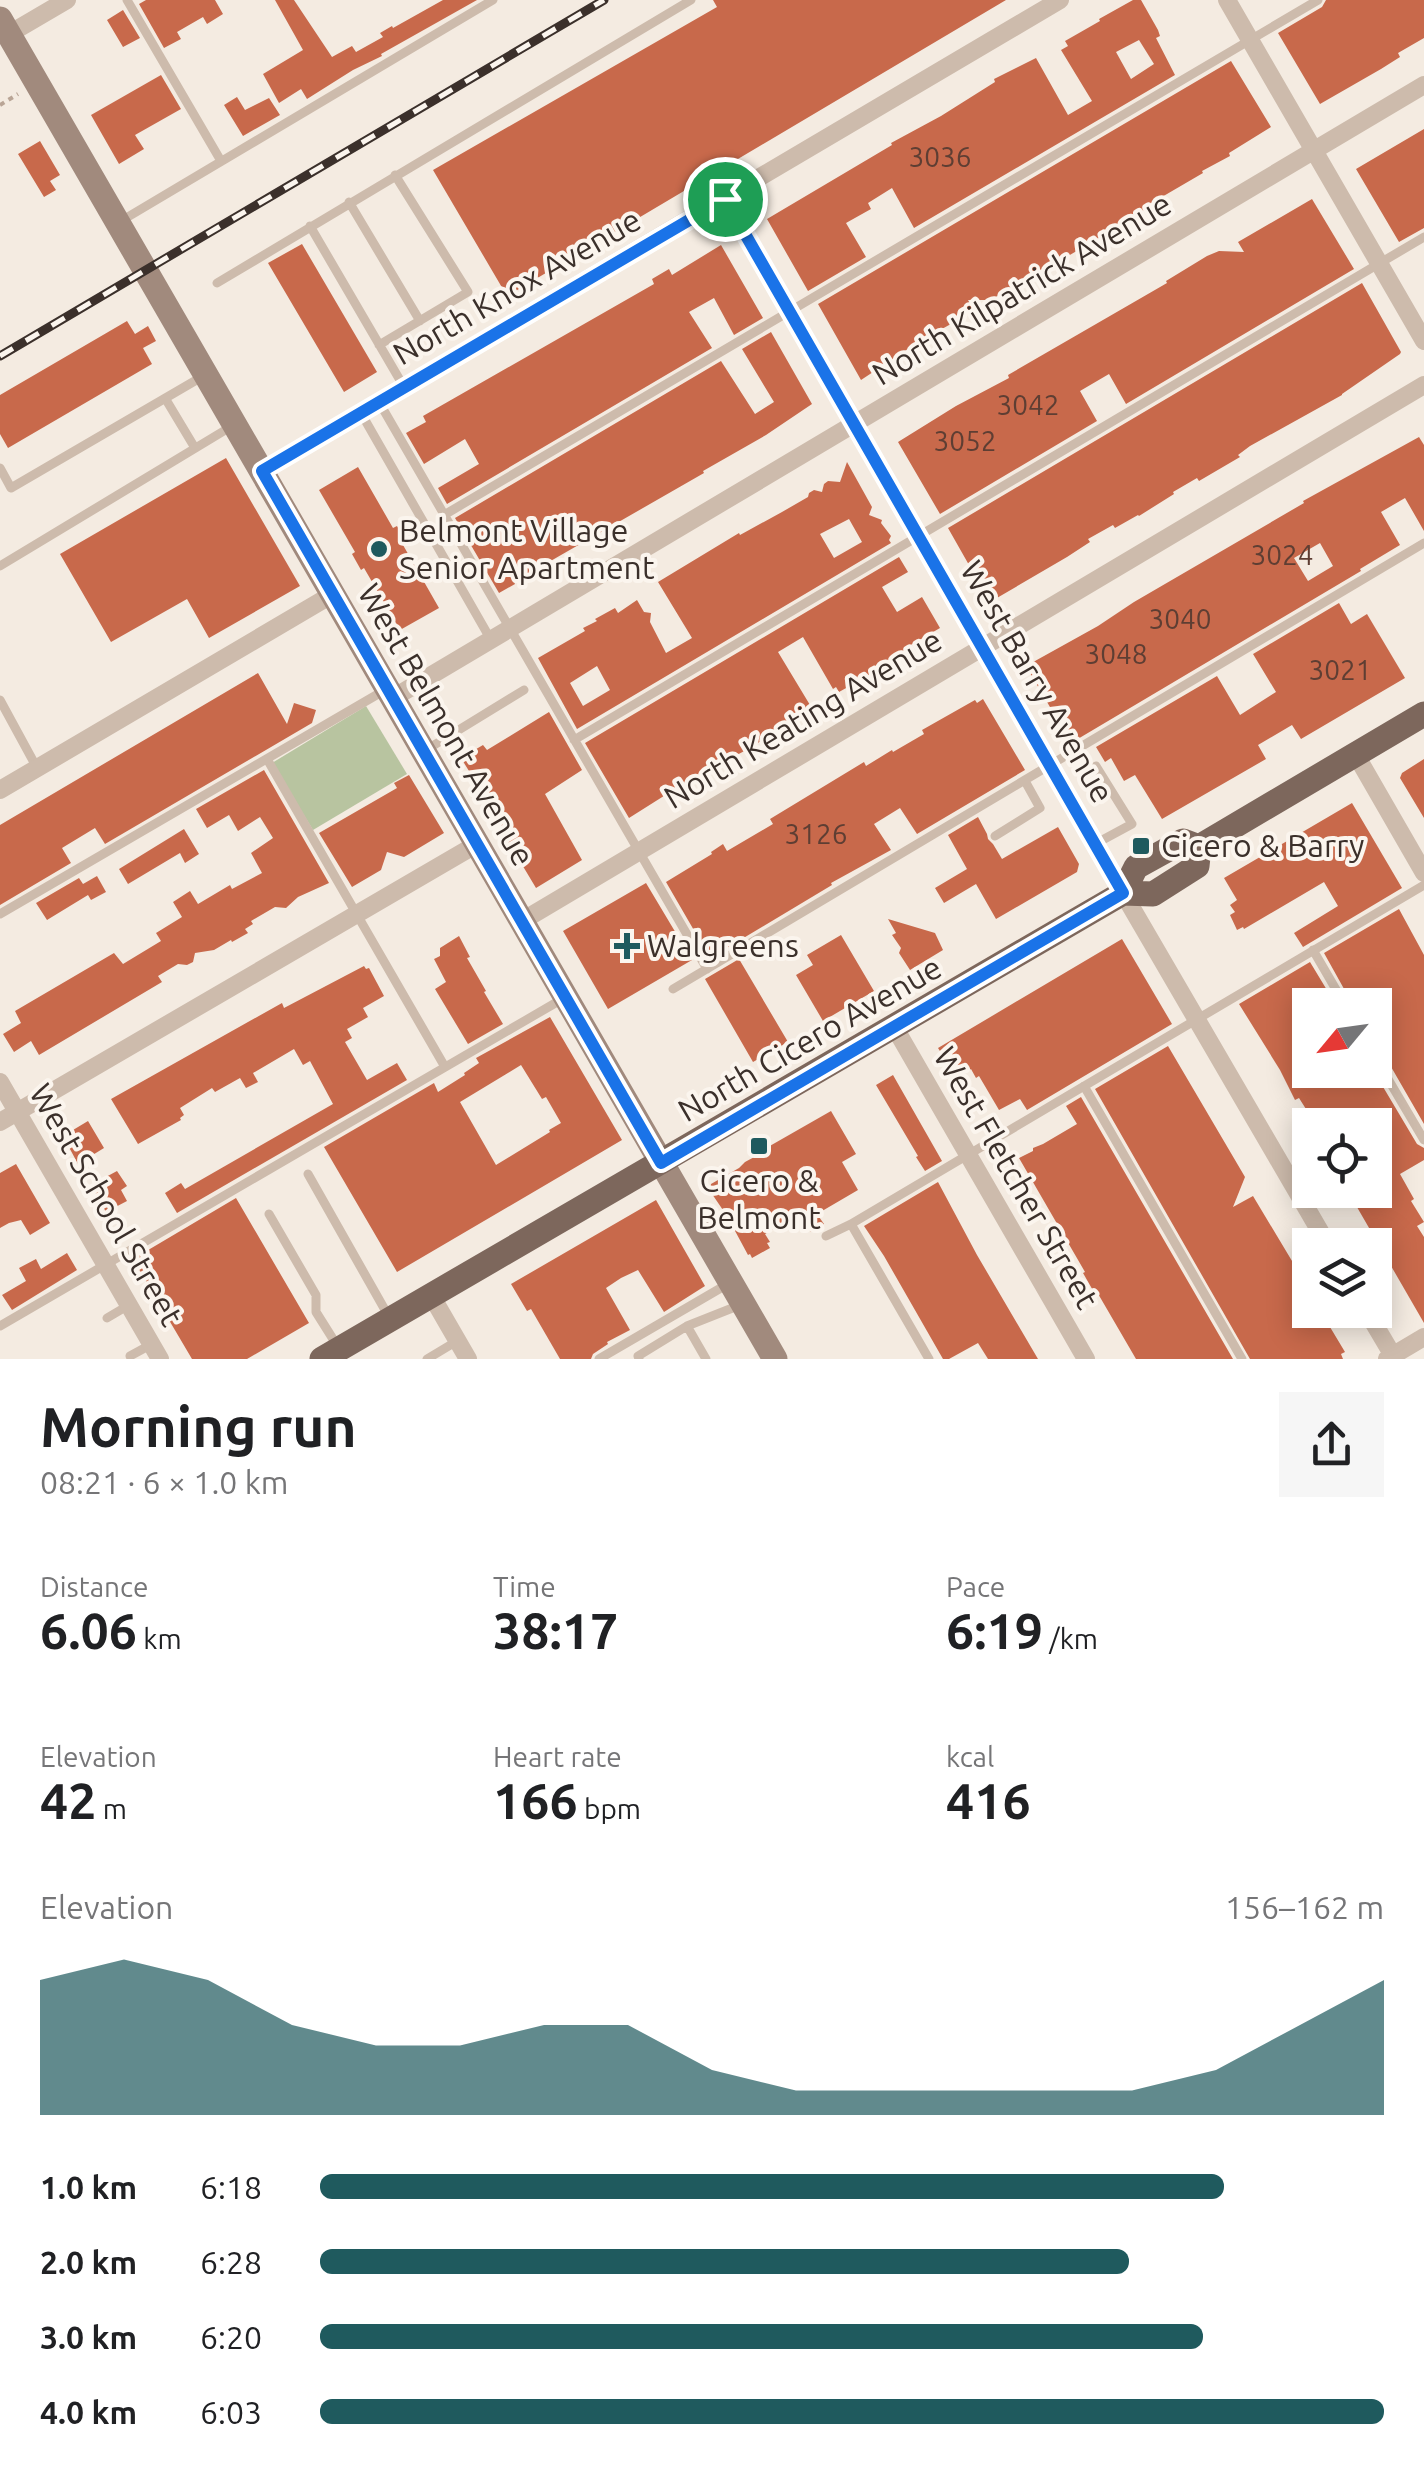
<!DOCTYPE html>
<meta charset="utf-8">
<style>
body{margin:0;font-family:Ubuntu,sans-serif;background:#f6f6f6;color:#202124;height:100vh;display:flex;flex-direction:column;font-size:38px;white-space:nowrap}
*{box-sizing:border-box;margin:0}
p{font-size:32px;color:#757577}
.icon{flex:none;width:55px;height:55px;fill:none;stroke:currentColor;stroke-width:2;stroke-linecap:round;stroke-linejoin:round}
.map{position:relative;height:1359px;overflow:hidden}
.details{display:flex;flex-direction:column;background:#fff;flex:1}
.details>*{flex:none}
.needle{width:65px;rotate:241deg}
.tools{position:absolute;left:1292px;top:988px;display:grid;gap:20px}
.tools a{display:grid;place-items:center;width:100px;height:100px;border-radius:0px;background:#fff;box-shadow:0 5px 25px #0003;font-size:50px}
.pin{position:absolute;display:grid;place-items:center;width:85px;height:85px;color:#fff;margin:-42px;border:5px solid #fff;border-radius:50%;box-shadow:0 2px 10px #0007}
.round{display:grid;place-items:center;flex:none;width:105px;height:105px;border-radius:0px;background:#f6f6f6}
.head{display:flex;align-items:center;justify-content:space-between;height:170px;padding:0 40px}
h1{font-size:55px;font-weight:700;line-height:75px}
.figures{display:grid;grid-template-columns:repeat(3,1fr);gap:15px;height:170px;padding:10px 40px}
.figures div{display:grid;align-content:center}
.figures b{font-size:50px;font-weight:700}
.figures small{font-size:28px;font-weight:400}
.figures p{font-size:28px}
.chart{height:280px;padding:20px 40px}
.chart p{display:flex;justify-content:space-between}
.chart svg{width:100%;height:180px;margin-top:10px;fill:#1f5a5e;opacity:.7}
ul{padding:0 40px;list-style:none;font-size:32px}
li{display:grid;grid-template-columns:160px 120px 1fr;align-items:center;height:75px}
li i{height:25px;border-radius:12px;background:#1f5a5e}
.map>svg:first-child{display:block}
.green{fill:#b8c4a0}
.building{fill:#c8694b;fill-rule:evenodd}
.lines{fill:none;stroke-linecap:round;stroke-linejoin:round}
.path{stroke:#b9a596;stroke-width:4;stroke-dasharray:5 5;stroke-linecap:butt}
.lane{stroke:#cdbbac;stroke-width:9}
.street{stroke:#cdbbac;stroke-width:18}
.secondary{stroke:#a18a7d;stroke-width:25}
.primary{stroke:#7d675c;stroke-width:25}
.rail-casing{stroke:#3b302b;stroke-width:9}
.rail{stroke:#fbf5ee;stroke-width:5;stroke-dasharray:15;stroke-linecap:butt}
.route-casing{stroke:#fff;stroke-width:20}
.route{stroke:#1a73e8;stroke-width:12}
.poi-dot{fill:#1f5a5e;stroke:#fbf5ee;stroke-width:4}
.labels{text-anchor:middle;stroke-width:8;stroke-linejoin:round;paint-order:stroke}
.number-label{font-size:28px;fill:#5e3e33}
.street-label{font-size:32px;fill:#3b302b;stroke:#fbf5ee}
.poi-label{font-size:32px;fill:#3b302b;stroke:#fbf5ee;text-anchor:start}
</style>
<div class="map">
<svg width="1424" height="1359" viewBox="0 0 1424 1359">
<rect width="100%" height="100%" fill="#f4ebe1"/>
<path class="green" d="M 366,706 L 407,774 L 313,830 L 272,763 Z"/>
<path class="building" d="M 146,0 L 215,0 L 223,14 L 207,24 L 203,17 L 177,32 L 181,39 L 164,48 L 139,4 Z
M 275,0 L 294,0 L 332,57 L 352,46 L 356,52 L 383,37 L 380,33 L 392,26 L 393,28 L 443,0 L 477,0 L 381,54 L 382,56 L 353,70 L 307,99 L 301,89 L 279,103 L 263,74 L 303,50 Z
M 713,0 L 1006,0 L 507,296 L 433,170 L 717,7 Z
M 1133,0 L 1141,0 L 1158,30 L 1160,36 L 1156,38 L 1175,75 L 914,228 L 892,188 L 868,203 L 871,209 L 846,223 L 866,257 L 808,291 L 767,219 L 892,145 L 891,143 L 941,116 L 995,82 L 994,79 L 1036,58 L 1068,115 L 1092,101 L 1061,50 L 1068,46 L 1065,41 L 1100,21 L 1099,19 ZM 1139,40 L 1154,64 L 1131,79 L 1116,52 Z
M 1326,0 L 1424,0 L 1424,38 L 1398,53 L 1400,57 L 1381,69 L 1320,104 L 1278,33 L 1322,7 Z
M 123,10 L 140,38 L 123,47 L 107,20 Z
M 1231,61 L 1271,127 L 1229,153 L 1230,156 L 1202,171 L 1203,173 L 1143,208 L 1144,210 L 1128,221 L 1027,280 L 1026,279 L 998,295 L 994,300 L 968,300 L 974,311 L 917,343 L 861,380 L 818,304 Z
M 161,75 L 181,109 L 135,135 L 144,149 L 119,164 L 91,115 Z
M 237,97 L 245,110 L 269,98 L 280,115 L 243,136 L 224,105 Z
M 1424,129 L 1424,228 L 1399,242 L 1356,169 Z
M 40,141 L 60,175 L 50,181 L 56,190 L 44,197 L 18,154 Z
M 1312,199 L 1354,269 L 1126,404 L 1109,374 L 1080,391 L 1097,421 L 940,514 L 898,442 L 956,406 L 1009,378 L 1008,375 L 1167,283 L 1166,281 L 1207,256 L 1219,251 L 1244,252 L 1238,242 Z
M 302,244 L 377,372 L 344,392 L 268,263 Z
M 721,245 L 763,318 L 734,335 L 714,298 L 689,312 L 712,348 L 447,504 L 438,488 L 479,464 L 465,439 L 424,464 L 406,433 L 426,422 L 423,416 L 654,284 L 652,279 L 669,269 L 672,275 Z
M 1362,283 L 1401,352 L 1400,354 L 1342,394 L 1342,395 L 1250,446 L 1238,455 L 1240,457 L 1199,481 L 1197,478 L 1173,492 L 1174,494 L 1139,516 L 1138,515 L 1115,528 L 1113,525 L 1088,539 L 1090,542 L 1067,557 L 990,602 L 948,528 Z
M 127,321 L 135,334 L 148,326 L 156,341 L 143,348 L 152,364 L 8,448 L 0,434 L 0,395 Z
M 771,332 L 812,404 L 766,435 L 703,471 L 704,473 L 514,582 L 515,584 L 499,593 L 455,518 L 721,361 L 755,414 L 774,402 L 742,349 Z
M 1419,437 L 1424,445 L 1424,531 L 1405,498 L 1381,512 L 1400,545 L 1360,569 L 1361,571 L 1071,743 L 1026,666 L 1098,626 L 1134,602 L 1304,503 L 1303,501 ZM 1320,543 L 1333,566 L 1308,581 L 1294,558 Z
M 226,458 L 300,586 L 209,638 L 187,599 L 111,642 L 60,554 Z
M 847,462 L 872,507 L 869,515 L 882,520 L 881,523 L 891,536 L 889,540 L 891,543 L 577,729 L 538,658 L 585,631 L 583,628 L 597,621 L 595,619 L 615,608 L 618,613 L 637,600 L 644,612 L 651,613 L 650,622 L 666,653 L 692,638 L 658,582 L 739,533 L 740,535 L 782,512 L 808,497 L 809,493 L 814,490 L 822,492 L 824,484 L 828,481 L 840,482 ZM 849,519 L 862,542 L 834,558 L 820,534 ZM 597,666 L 610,690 L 583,706 L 570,683 Z
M 358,467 L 393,528 L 397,526 L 407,543 L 403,545 L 439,608 L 400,630 L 364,568 L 361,570 L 352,554 L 355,552 L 319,490 Z
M 899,557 L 908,572 L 882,587 L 897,612 L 922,597 L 940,628 L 909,646 L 912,651 L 839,692 L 836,687 L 833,689 L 803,637 L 778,652 L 813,710 L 799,718 L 798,717 L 750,748 L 686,782 L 629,818 L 585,743 Z
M 1339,603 L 1351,624 L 1367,614 L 1405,678 L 1301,739 L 1292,725 L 1258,745 L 1266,759 L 1162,819 L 1135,775 L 1124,781 L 1111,758 L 1105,762 L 1096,747 L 1217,676 L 1240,715 L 1276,692 L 1253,654 Z
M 258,673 L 287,724 L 294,703 L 316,710 L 312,723 L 105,844 L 95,828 L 62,848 L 71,863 L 0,905 L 0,825 Z
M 983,699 L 1025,770 L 917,834 L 900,808 L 874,824 L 891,850 L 831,883 L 832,885 L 710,958 L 666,882 L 712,854 L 711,852 L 723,844 L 727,851 L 773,824 L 770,819 L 864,762 L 866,766 L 892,750 L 893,752 L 924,734 L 922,730 L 975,700 L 977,703 Z
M 549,712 L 582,770 L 545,794 L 582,860 L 536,888 L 500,828 L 502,827 L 488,802 L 461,758 L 483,745 L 487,750 Z
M 1424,759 L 1424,818 L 1400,778 L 1402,773 Z
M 264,770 L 329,883 L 298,897 L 286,908 L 275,907 L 251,921 L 253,924 L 245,929 L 248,933 L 232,942 L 231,940 L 214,950 L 195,953 L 193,962 L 187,965 L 178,964 L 158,976 L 162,982 L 39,1055 L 31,1041 L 14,1052 L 3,1034 L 21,1023 L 15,1011 L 114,953 L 123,964 L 161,941 L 156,933 L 182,917 L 173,902 L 190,891 L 198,904 L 230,885 L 232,889 L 262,873 L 251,853 L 273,838 L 260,817 L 238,831 L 229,815 L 207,828 L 196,809 Z
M 409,775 L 444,833 L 404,857 L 387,852 L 381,870 L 352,887 L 319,833 L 397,788 L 394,783 Z
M 1352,803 L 1402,888 L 1303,947 L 1294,933 L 1338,906 L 1324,882 L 1244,929 L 1243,927 L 1237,930 L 1230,915 L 1235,912 L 1230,905 L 1237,900 L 1224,878 Z
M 978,817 L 987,834 L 988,839 L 993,844 L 1002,859 L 1058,827 L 1079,864 L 1077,872 L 996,919 L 976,884 L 944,903 L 935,888 L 967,869 L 948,835 Z
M 184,829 L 199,854 L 185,863 L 180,853 L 128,884 L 119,869 Z
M 97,876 L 106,892 L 91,900 L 88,895 L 47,920 L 36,903 L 79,878 L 83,884 Z
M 646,883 L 692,960 L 608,1009 L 563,931 Z
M 1399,909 L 1424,955 L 1424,1124 L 1375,1039 L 1375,1005 L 1353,1005 L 1324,953 Z
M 888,919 L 935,933 L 943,950 L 910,970 L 899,953 L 901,948 L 892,935 L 896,933 Z
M 841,935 L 874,991 L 823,1021 L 796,975 L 813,965 L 807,955 Z
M 459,936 L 470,957 L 467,958 L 486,991 L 484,992 L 503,1024 L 468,1044 L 435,989 L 446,982 L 434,959 L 440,956 L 440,948 Z
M 1122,939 L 1172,1024 L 1027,1110 L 1020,1099 L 999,1110 L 979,1076 L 976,1078 L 971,1069 L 957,1078 L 938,1048 Z
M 739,959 L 788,1042 L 753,1062 L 705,979 Z
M 1310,962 L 1336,1005 L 1300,1005 L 1310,1023 L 1310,1070 L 1373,1070 L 1417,1144 L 1424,1148 L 1424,1160 L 1400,1174 L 1414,1199 L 1411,1201 L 1424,1222 L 1417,1226 L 1424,1237 L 1424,1323 L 1350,1195 L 1359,1190 L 1375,1190 L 1375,1125 L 1316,1125 L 1299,1098 L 1295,1100 L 1280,1070 L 1239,1004 Z
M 364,966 L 366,969 L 369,968 L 384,996 L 363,1008 L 368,1017 L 347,1029 L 352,1038 L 345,1042 L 367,1080 L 397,1063 L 407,1080 L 177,1213 L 165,1193 L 181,1183 L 185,1189 L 333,1104 L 310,1061 L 303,1065 L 294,1049 L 253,1073 L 258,1082 L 246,1088 L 240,1078 L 215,1092 L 212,1088 L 180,1108 L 184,1115 L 180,1118 L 181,1120 L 138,1144 L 111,1099 L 282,1003 L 284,1008 Z
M 550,1017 L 622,1140 L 397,1272 L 324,1147 L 434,1083 L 438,1092 L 465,1075 L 464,1073 L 479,1063 L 476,1058 ZM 521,1065 L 542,1099 L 546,1097 L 561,1123 L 549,1130 L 550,1132 L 496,1165 L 460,1102 Z
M 1168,1046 L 1245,1177 L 1233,1207 L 1253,1196 L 1310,1291 L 1310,1310 L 1313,1310 L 1321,1324 L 1327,1322 L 1345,1352 L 1341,1354 L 1343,1359 L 1250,1359 L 1095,1089 Z
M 893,1075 L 942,1161 L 925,1171 L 916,1157 L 918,1156 L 876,1085 Z
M 1081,1097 L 1233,1359 L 1136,1359 L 1097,1292 L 1095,1294 L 1083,1273 L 1085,1272 L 1019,1158 L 1033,1151 L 1033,1148 L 1043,1144 L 1077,1124 L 1066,1106 Z
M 831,1111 L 856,1154 L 842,1162 L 858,1190 L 817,1214 L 824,1224 L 811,1232 L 800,1213 L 765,1234 L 770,1242 L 767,1243 L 770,1248 L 752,1258 L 750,1254 L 748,1255 L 727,1216 L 710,1191 L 711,1184 L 739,1168 L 745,1162 L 769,1149 L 768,1147 Z
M 88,1121 L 104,1148 L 78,1164 L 63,1136 Z
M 16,1164 L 50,1223 L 30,1235 L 21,1220 L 9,1223 L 0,1228 L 0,1173 Z
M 117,1171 L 127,1186 L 121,1190 L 127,1201 L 106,1212 L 91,1185 Z
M 938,1182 L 977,1255 L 1038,1359 L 988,1359 L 978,1343 L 949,1359 L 943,1359 L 884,1256 L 864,1226 Z
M 236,1198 L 309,1323 L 247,1359 L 192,1359 L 133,1259 Z
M 656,1200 L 705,1286 L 664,1312 L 638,1270 L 621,1278 L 606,1288 L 630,1330 L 607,1342 L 608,1344 L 593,1354 L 591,1359 L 560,1359 L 531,1309 L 527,1311 L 511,1284 Z
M 67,1253 L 77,1270 L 12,1310 L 2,1295 L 26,1281 L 19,1268 L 36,1259 L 41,1269 Z"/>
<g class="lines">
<path class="path" d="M 0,105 L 18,94"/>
<path class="lane" d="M 127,0 L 221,161
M 349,202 L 420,321
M 121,221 L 493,0
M 310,226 L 404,387
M 217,283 L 691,0
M 379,345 L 468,292 L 395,175
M 165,398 L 195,448
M 379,402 L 707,969
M 361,413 L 491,640
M 0,468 L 11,488 L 205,375
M 444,515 L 1318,0
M 0,566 L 232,426
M 0,700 L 37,768
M 574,740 L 1424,237
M 426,750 L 524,690
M 267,759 L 445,1067
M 995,836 L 1040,808 L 1025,781
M 1095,844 L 1132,824 L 1096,766
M 0,914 L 385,690
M 1313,950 L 1345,1005
M 673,989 L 1424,543
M 1375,1057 L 1424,1140
M 1084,1086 L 1242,1359
M 308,1174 L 389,1317
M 269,1214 L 316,1295 L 316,1312 L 338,1347
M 851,1224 L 929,1359
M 826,1236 L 851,1224 L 1424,885
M 107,1318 L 129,1305
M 0,1326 L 564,998
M 687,1326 L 706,1359
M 130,1356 L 152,1344
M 427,1359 L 457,1341
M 599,1359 L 726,1285
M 639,1359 L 638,1356 L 687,1326 L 740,1305"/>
<path class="street" d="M 1227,0 L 1424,341
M 9,34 L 67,0
M 725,199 L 1123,893 L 1328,1245
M 262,471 L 1060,0
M 393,698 L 1424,85
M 1356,755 L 1424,873
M 0,790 L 333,594
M 522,921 L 1424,385
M 895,1028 L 1086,1359
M 0,1082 L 160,1359
M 0,1122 L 477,844
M 431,1295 L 468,1359
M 1366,1310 L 1395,1359
M 1387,1359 L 1424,1337"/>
<path class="secondary" d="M 0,19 L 775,1359"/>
<path class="primary" d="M 1199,847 L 1424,714
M 1123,893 L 1136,867 L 1183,841 L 1199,847
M 322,1359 L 1123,893 L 1153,894 L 1197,866 L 1199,847"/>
<defs>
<path id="rail" d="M 0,356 L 604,0"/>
</defs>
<use href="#rail" class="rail-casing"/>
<use href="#rail" class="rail"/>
</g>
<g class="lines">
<defs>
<path id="route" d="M 725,199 L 1123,893 L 661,1163 L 262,471 Z"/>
</defs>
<use href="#route" class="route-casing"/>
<use href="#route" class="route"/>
</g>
<g class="poi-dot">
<circle cx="379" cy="549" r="10"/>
<rect x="1131" y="836" width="20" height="20" rx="5"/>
<path d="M622 931h10v10h10v10h-10v10h-10v-10h-10v-10h10z"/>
<rect x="749" y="1136" width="20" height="20" rx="5"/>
</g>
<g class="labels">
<g class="number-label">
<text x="940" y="167">3036</text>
<text x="1028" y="415">3042</text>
<text x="965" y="451">3052</text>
<text x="1282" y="565">3024</text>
<text x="1180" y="629">3040</text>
<text x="1116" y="664">3048</text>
<text x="1340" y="680">3021</text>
<text x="816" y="844">3126</text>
</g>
<g class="street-label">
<text transform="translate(517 287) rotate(-30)" y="11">North Knox Avenue</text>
<text transform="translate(1022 289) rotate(-31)" y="11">North Kilpatrick Avenue</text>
<text transform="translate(1037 682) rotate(60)" y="11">West Barry Avenue</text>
<text transform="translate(803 719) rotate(-31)" y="11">North Keating Avenue</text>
<text transform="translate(446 725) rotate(60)" y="11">West Belmont Avenue</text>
<text transform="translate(810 1039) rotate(-30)" y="11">North Cicero Avenue</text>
<text transform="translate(1016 1178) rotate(60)" y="11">West Fletcher Street</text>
<text transform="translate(106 1205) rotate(60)" y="11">West School Street</text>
</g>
<g class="poi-label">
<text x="399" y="542">Belmont Village<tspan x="399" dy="37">Senior Apartment</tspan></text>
<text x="1161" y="857">Cicero &amp; Barry</text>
<text x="647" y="957">Walgreens</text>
<text x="759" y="1192" text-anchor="middle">Cicero &amp;<tspan x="759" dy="37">Belmont</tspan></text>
</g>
</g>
</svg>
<div class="tools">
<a><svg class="needle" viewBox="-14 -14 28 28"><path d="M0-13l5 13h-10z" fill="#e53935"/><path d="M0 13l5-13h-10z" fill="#757577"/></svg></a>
<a><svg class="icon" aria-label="locate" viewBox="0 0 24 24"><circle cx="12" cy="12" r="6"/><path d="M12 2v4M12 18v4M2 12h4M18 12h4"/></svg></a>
<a><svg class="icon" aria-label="layers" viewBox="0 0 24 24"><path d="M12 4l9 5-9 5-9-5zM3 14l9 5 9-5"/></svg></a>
</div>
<div class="pin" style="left:725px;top:199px;background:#1e9e55"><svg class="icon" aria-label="arrive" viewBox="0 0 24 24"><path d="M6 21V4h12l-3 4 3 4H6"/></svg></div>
</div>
<section class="details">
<div class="head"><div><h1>Morning run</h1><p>08:21 · 6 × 1.0 km</p></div><a class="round"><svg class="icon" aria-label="share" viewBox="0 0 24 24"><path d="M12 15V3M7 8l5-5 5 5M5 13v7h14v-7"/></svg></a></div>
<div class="figures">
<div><p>Distance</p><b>6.06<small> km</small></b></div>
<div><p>Time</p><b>38:17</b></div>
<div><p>Pace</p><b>6:19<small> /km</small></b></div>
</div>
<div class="figures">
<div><p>Elevation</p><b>42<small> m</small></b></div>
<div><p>Heart rate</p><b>166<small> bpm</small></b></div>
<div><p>kcal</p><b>416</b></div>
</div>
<div class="chart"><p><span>Elevation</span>156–162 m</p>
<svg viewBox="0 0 160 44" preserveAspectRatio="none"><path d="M0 44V11L10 6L20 11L30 22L40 27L50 27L60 22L70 22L80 33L90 38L100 38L110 38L120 38L130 38L140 33L150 22L160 11V44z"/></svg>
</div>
<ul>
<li><b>1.0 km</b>6:18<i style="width:85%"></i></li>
<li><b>2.0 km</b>6:28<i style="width:76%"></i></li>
<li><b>3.0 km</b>6:20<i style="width:83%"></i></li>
<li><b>4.0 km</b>6:03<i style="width:100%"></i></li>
</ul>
</section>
